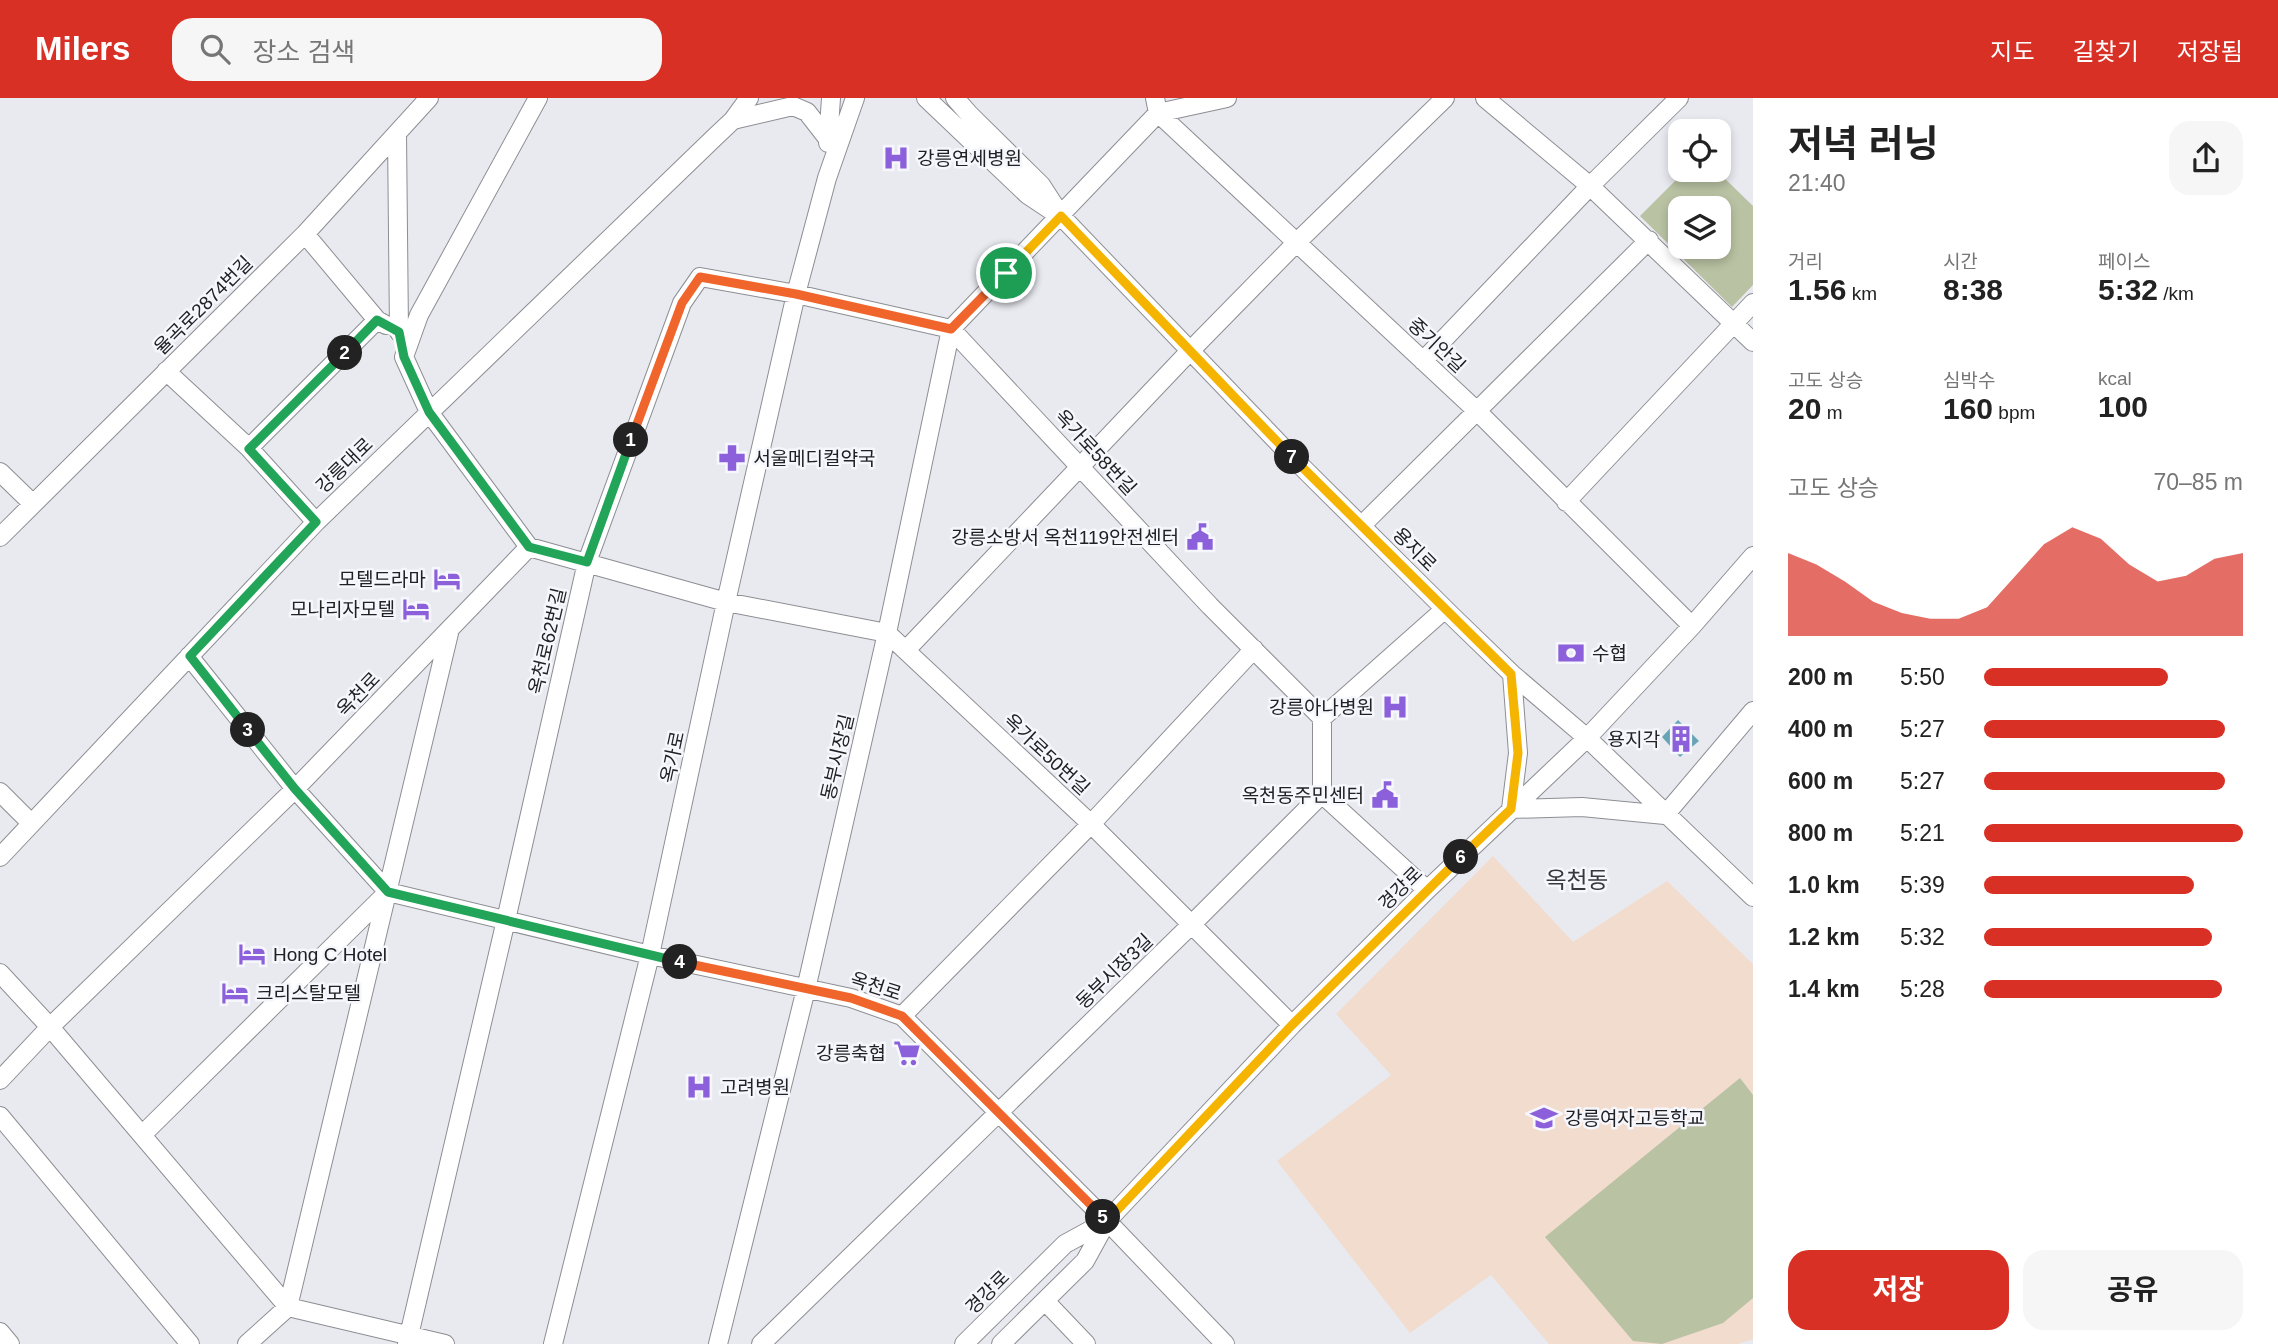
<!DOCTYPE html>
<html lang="ko">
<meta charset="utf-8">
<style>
body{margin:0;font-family:Arial,"Noto Sans KR",sans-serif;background:#f6f6f6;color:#222;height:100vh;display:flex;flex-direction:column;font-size:26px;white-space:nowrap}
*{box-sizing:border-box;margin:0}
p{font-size:23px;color:#767676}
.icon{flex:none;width:38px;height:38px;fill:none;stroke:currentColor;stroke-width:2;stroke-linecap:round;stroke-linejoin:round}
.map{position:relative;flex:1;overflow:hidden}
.sheet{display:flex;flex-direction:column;background:#fff;width:525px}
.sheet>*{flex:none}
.controls{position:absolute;left:1668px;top:21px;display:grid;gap:14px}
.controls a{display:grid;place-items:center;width:63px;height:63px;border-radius:14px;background:#fff;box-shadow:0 4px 10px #0003;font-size:35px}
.pin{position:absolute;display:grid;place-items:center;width:60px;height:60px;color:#fff;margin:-30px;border:4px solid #fff;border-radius:50%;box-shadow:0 2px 7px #0007}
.km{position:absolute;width:35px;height:35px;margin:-18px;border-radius:50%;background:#222;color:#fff;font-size:19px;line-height:35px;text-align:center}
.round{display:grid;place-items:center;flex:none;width:74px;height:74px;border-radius:21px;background:#f6f6f6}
.summary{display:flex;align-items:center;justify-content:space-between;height:119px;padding:0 35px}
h1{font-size:38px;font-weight:700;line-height:52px}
.figures{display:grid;grid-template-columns:repeat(3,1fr);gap:10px;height:119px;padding:7px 35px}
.figures div{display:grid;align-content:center}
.figures b{font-size:30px;font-weight:700}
.figures small{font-size:19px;font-weight:400}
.figures p{font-size:19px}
.chart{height:196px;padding:14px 35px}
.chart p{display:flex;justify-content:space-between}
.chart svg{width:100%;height:126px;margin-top:7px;fill:#d93025;opacity:.7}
.button{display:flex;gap:14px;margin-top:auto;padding:14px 35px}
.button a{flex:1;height:80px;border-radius:21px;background:#d93025;color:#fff;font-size:28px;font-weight:700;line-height:80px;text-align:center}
.button a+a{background:#f6f6f6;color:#222}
ul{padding:0 35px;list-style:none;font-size:23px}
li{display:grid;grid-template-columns:112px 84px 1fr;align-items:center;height:52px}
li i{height:18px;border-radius:9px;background:#d93025}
header{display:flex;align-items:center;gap:42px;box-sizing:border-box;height:98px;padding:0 35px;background:#d93025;color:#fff}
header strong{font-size:33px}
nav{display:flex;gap:38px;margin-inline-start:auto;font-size:24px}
.search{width:490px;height:63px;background:#f6f6f6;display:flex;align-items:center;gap:18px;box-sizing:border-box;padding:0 24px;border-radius:21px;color:#767676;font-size:26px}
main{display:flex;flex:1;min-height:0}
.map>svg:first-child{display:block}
.education{fill:#f1dcce}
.green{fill:#b9c2a3;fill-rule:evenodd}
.water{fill:#67a5b6}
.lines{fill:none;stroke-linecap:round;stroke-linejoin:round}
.minor-casing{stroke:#8d8e93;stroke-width:20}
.minor{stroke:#fff;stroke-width:18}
.split-1-casing{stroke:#fff;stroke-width:14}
.split-2-casing{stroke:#fff;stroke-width:14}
.split-3-casing{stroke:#fff;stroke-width:14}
.split-4-casing{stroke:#fff;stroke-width:14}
.split-5-casing{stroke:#fff;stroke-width:14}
.split-6-casing{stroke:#fff;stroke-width:14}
.split-7-casing{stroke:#fff;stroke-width:14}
.split-8-casing{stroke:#fff;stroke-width:14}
.split-1{stroke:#f0652b;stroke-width:9}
.split-2{stroke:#22a559;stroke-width:9}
.split-3{stroke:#22a559;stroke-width:9}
.split-4{stroke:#22a559;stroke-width:9}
.split-5{stroke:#f0652b;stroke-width:9}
.split-6{stroke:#f5b400;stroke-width:9}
.split-7{stroke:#f5b400;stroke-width:9}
.split-8{stroke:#f5b400;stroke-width:9}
.labels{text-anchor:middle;stroke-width:5;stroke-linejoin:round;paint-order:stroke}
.poi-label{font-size:19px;fill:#212123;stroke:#f6f7fd;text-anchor:start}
.street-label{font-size:19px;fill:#212123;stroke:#f6f7fd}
.quarter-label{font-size:23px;fill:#37373c;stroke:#f6f7fd}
</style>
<header>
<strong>Milers</strong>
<div class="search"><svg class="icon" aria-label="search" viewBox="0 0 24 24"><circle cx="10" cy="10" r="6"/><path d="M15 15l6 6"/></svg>장소 검색</div>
<nav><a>지도</a><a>길찾기</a><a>저장됨</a></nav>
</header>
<main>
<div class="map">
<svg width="1753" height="1246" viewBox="0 0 1753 1246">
<rect width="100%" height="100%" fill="#e9eaf0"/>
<path class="education" d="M 1493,758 L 1573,844 L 1667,783 L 1753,866 L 1753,1241 L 1738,1246 L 1549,1246 L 1491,1177 L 1410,1235 L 1277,1063 L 1391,977 L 1336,916 Z"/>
<path class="green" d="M 1686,72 L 1716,72 L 1753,108 L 1753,187 L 1732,209 L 1640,118 ZM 1680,110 L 1718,110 L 1718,149 L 1680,149 Z
M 1740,980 L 1753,997 L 1753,1200 L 1723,1225 L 1662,1246 L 1633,1243 L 1545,1139 Z"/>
<path class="water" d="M 1678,622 L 1699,643 L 1680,659 L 1662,639 Z"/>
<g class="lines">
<defs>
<path id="minor" d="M 538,0 L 419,217 L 404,259 L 429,314 L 529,449 L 726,504 L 887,535 L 1091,726 L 1292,927
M 926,0 L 1028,97 L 1055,115
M 955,0 L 969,16 L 1041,87 L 1061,118 L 1295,362 L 1452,518 L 1512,576 L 1587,640 L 1753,799
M 1155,0 L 1158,15 L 1478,314 L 1692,528
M 1485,0 L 1590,88 L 1753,244
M 733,22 L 793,8 L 807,14 L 828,41
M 397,36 L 399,234
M 828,45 L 831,0
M 305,136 L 377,222 L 386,227
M 1423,263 L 1590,88 L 1679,0
M 166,273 L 249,350 L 316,424
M 249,350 L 377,222
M 0,374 L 33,406
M 1566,404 L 1753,205
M 1362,427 L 1649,142
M 0,439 L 305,136 L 429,0
M 906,552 L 1189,254 L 1297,144 L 1445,0
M 189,558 L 295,691 L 388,794 L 650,857 L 851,900 L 902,918 L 1107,1123 L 1225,1246
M 1512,576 L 1518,655 L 1511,711 L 1582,709 L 1665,717 L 1753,613
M 0,694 L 31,725
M 1322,696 L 1427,792
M 0,759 L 316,424 L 716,38 L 733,22 L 749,0
M 0,875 L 50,929 L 288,1209 L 445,1246
M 902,918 L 1091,726 L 1254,551
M 0,982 L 50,929 L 295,691 L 529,449
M 0,1018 L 190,1246
M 142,1037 L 388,794
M 1045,1203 L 1086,1246
M 0,1234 L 10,1246
M 247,1246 L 288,1209 L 450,531
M 407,1246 L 506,822 L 587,464 L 682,205 L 700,179 L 796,196 L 951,231 L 1210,508 L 1322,620
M 553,1246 L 650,857 L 726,504 L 796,196 L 827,80 L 855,0
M 718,1246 L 806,891 L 887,535 L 951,231 L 1158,15 L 1227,0
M 761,1246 L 1192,826 L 1322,696 L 1322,620 L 1445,511
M 964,1246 L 1065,1146 L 1107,1123
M 1001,1246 L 1085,1163 L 1107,1123 L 1292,927 L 1427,792 L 1587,640 L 1692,528 L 1753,458"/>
</defs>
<use href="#minor" class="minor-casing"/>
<use href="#minor" class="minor"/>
</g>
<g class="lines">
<defs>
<path id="split-1" d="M 631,342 L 682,205 L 700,179 L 796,196 L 951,231 L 1006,175"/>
<path id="split-2" d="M 345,255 L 377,222 L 399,234 L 404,259 L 429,314 L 529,449 L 587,464 L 631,342"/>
<path id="split-3" d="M 248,632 L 190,558 L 316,424 L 249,351 L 345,255"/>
<path id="split-4" d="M 248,632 L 295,691 L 388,794 L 680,864"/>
<path id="split-5" d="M 680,864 L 851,900 L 902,918 L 1103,1119"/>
<path id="split-6" d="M 1103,1119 L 1107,1123 L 1292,927 L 1461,759"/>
<path id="split-7" d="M 1292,359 L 1511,576 L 1518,655 L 1511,711 L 1461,759"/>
<path id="split-8" d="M 1006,175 L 1061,118 L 1292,359"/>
</defs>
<use href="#split-1" class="split-1-casing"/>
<use href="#split-2" class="split-2-casing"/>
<use href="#split-3" class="split-3-casing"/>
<use href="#split-4" class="split-4-casing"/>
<use href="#split-5" class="split-5-casing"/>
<use href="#split-6" class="split-6-casing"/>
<use href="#split-7" class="split-7-casing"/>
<use href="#split-8" class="split-8-casing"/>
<use href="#split-1" class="split-1"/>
<use href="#split-2" class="split-2"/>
<use href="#split-3" class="split-3"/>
<use href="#split-4" class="split-4"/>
<use href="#split-5" class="split-5"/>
<use href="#split-6" class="split-6"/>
<use href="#split-7" class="split-7"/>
<use href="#split-8" class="split-8"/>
</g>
<defs>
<symbol id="hospital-bare" viewBox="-9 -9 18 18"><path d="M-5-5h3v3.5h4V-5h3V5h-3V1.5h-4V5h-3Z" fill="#8b60da" stroke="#f6f7fd" stroke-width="2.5" paint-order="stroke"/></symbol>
<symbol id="pharmacy-bare" viewBox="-9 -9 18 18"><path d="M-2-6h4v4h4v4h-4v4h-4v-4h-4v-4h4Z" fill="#8b60da" stroke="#f6f7fd" stroke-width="2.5" paint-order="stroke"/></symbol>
<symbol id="civic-bare" viewBox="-9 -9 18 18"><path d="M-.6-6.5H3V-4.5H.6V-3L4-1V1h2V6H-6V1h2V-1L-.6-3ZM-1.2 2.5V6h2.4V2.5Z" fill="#8b60da" stroke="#f6f7fd" stroke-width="2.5" paint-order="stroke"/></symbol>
<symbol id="hotel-bare" viewBox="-9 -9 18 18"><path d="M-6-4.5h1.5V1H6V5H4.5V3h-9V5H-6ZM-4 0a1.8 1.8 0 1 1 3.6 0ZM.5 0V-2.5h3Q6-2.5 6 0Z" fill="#8b60da" stroke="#f6f7fd" stroke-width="2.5" paint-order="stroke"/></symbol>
<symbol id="bank-bare" viewBox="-9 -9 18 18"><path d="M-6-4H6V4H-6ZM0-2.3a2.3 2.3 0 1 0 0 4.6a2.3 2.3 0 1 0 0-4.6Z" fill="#8b60da" stroke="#f6f7fd" stroke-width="2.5" paint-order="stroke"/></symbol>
<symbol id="building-bare" viewBox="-9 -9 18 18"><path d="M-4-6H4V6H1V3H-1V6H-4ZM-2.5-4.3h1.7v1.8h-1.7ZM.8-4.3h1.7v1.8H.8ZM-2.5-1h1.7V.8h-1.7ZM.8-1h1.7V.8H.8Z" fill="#8b60da" stroke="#f6f7fd" stroke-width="2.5" paint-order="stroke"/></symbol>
<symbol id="supermarket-bare" viewBox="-9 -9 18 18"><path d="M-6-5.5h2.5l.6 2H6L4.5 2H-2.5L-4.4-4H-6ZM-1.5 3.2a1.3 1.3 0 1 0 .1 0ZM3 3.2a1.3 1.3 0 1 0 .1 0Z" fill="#8b60da" stroke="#f6f7fd" stroke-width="2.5" paint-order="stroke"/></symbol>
<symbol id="school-bare" viewBox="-9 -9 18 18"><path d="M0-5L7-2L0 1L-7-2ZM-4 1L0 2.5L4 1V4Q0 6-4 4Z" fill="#8b60da" stroke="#f6f7fd" stroke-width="2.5" paint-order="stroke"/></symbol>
</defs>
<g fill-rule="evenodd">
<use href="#hospital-bare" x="877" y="41" width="38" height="38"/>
<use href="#pharmacy-bare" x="713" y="341" width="38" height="38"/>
<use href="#civic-bare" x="1181" y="420" width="38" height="38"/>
<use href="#hotel-bare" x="428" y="462" width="38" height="38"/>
<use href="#hotel-bare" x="397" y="492" width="38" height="38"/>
<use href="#bank-bare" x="1552" y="536" width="38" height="38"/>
<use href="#hospital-bare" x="1376" y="590" width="38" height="38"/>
<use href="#building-bare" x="1662" y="622" width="38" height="38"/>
<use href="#civic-bare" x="1366" y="678" width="38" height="38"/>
<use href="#hotel-bare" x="233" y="837" width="38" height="38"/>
<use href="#hotel-bare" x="216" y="876" width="38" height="38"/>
<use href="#supermarket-bare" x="888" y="936" width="38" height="38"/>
<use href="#hospital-bare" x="680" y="970" width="38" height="38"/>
<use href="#school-bare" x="1525" y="1001" width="38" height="38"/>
</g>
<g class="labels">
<g class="poi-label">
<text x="917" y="67">강릉연세병원</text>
<text x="753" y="367">서울메디컬약국</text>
<text x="1179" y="446" text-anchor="end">강릉소방서 옥천119안전센터</text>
<text x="426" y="488" text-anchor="end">모텔드라마</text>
<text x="395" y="518" text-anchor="end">모나리자모텔</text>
<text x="1592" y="562">수협</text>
<text x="1374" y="616" text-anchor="end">강릉아나병원</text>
<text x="1660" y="648" text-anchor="end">용지각</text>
<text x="1364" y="704" text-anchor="end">옥천동주민센터</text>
<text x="273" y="863">Hong C Hotel</text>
<text x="256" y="902">크리스탈모텔</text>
<text x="886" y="962" text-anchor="end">강릉축협</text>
<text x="720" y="996">고려병원</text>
<text x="1565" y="1027">강릉여자고등학교</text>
</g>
<g class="street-label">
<text transform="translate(203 207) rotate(-45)" y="7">율곡로2874번길</text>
<text transform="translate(1437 247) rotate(43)" y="7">중기안길</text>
<text transform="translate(1096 354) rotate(47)" y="7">옥가로58번길</text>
<text transform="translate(344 367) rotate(-44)" y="7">강릉대로</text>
<text transform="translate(1415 451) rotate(45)" y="7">용지로</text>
<text transform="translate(547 543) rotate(-77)" y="7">옥천로62번길</text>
<text transform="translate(358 596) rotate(-46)" y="7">옥천로</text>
<text transform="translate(1047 656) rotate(43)" y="7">옥가로50번길</text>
<text transform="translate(672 659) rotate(-78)" y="7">옥가로</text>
<text transform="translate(837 659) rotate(-77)" y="7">동부시장길</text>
<text transform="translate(1400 790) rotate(-45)" y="7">경강로</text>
<text transform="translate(1114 873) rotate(-44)" y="7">동부시장3길</text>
<text transform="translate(876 888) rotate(18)" y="7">옥천로</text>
<text transform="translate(987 1194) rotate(-45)" y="7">경강로</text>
</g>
<g class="quarter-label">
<text x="1577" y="790">옥천동</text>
</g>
</g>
</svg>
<div class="controls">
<a><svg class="icon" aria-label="locate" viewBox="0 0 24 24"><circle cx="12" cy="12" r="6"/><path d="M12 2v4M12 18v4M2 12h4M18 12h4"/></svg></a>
<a><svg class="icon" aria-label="layers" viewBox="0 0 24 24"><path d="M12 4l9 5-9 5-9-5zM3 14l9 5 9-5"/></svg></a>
</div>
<div class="pin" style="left:1006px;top:175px;background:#1e9e55"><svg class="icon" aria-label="arrive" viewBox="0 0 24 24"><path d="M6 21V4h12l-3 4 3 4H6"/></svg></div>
<b class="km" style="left:631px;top:342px">1</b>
<b class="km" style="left:345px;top:255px">2</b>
<b class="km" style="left:248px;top:632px">3</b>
<b class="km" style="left:680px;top:864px">4</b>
<b class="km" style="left:1103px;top:1119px">5</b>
<b class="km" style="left:1461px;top:759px">6</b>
<b class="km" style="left:1292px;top:359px">7</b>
</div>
<section class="sheet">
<div class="summary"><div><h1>저녁 러닝</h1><p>21:40</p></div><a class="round"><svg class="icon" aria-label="share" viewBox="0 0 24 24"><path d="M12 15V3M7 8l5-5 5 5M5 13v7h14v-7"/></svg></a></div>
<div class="figures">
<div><p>거리</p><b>1.56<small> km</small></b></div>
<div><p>시간</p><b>8:38</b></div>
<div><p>페이스</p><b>5:32<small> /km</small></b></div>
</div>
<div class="figures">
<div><p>고도 상승</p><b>20<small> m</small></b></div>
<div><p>심박수</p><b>160<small> bpm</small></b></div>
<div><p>kcal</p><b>100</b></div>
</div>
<div class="chart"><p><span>고도 상승</span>70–85 m</p>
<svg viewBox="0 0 160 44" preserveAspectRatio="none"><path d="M0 44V15L10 19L20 25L30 32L40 36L50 38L60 38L70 34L80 23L90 12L100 6L110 10L120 19L130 25L140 23L150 17L160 15V44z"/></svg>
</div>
<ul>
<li><b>200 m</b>5:50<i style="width:71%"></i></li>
<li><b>400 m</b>5:27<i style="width:93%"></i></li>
<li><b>600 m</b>5:27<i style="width:93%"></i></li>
<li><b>800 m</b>5:21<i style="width:100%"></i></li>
<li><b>1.0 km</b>5:39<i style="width:81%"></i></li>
<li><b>1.2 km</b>5:32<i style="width:88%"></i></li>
<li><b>1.4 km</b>5:28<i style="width:92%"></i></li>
</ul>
<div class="button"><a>저장</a><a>공유</a></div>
</section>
</main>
